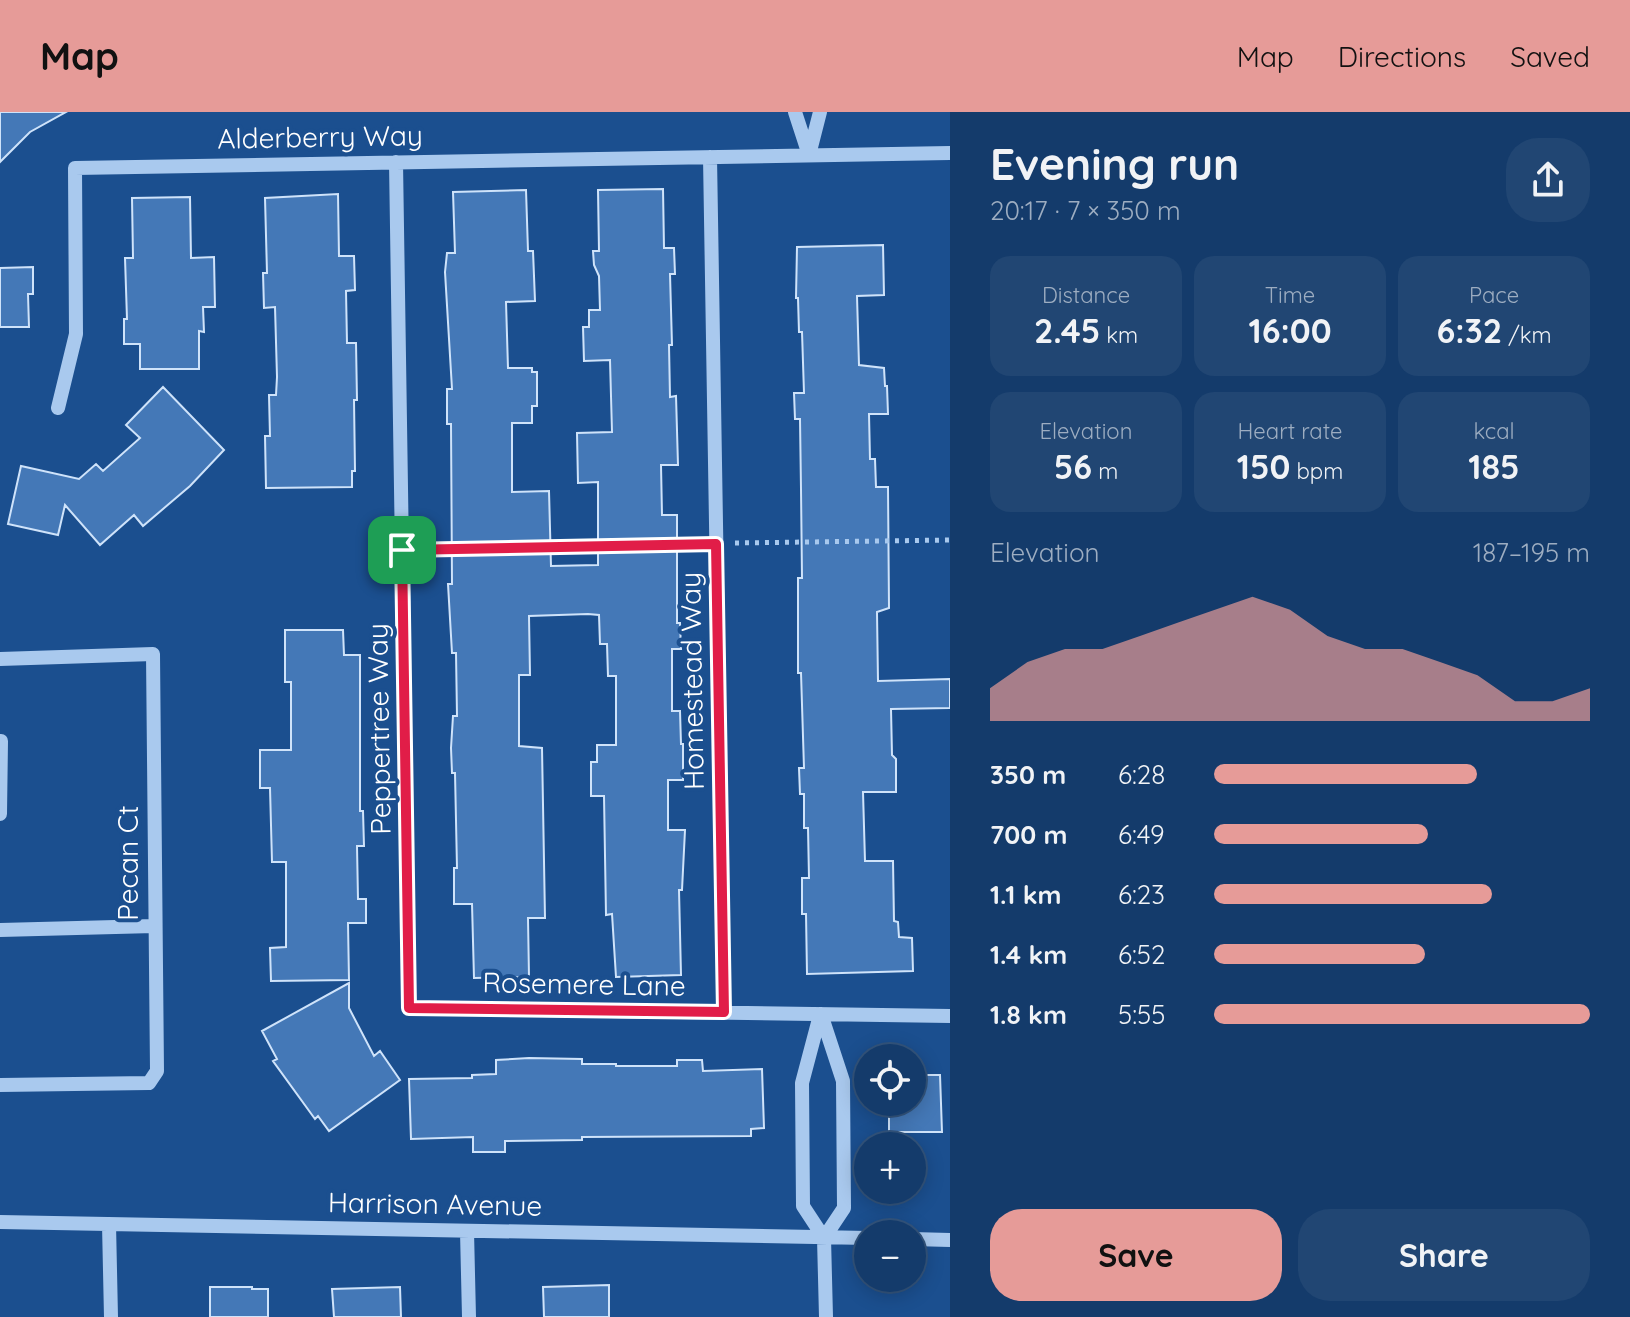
<!DOCTYPE html>
<meta charset="utf-8">
<style>
body{margin:0;font-family:Quicksand,sans-serif;background:#214673;color:#f1f3f6;height:100vh;display:flex;flex-direction:column;font-size:30px;white-space:nowrap}
*{box-sizing:border-box;margin:0}
p{font-size:26px;color:#9dadc1}
.icon{flex:none;width:44px;height:44px;fill:none;stroke:currentColor;stroke-width:2;stroke-linecap:round;stroke-linejoin:round}
.map{position:relative;flex:1;overflow:hidden}
.sheet{display:flex;flex-direction:column;background:#143b6b;width:680px}
.sheet>*{flex:none}
.fabs{position:absolute;left:854px;top:932px;display:grid;gap:16px}
.fabs a{display:grid;place-items:center;width:72px;height:72px;border-radius:50%;background:#143b6b;box-shadow:0 4px 20px #0003,0 0 0 2px #33557e;font-size:40px}
.pin{position:absolute;display:grid;place-items:center;width:68px;height:68px;color:#fff;margin:-34px;border-radius:16px;box-shadow:0 4px 12px #0006}
.round{display:grid;place-items:center;flex:none;width:84px;height:84px;border-radius:32px;background:#214673}
.summary{display:flex;align-items:center;justify-content:space-between;height:136px;padding:0 40px}
h1{font-size:44px;font-weight:700;line-height:60px}
.figures{display:grid;grid-template-columns:repeat(3,1fr);gap:12px;height:136px;padding:8px 40px}
.figures div{display:grid;align-content:center;border-radius:20px;background:#214673;text-align:center}
.figures b{font-size:34px;font-weight:700}
.figures small{font-size:22px;font-weight:400}
.figures p{font-size:22px}
.chart{height:224px;padding:16px 40px}
.chart p{display:flex;justify-content:space-between}
.chart svg{width:100%;height:144px;margin-top:8px;fill:#e69b98;opacity:.7}
.primary-button{display:flex;gap:16px;margin-top:auto;padding:16px 40px}
.primary-button a{flex:1;height:92px;border-radius:32px;background:#e69b98;color:#111;font-size:32px;font-weight:700;line-height:92px;text-align:center}
.primary-button a+a{background:#214673;color:#f1f3f6}
ul{padding:0 40px;list-style:none;font-size:26px}
li{display:grid;grid-template-columns:128px 96px 1fr;align-items:center;height:60px}
li i{height:20px;border-radius:10px;background:#e69b98}
header{display:flex;align-items:center;gap:48px;box-sizing:border-box;height:112px;padding:0 40px;background:#e69b98;color:#111}
header strong{font-size:38px}
nav{display:flex;gap:44px;margin-inline-start:auto;font-size:28px}
main{display:flex;flex:1;min-height:0}
.map>svg:first-child{display:block}
.building{fill:#4478b7;stroke:#cfe3fa;stroke-width:2}
.lines{fill:none;stroke-linecap:round;stroke-linejoin:round}
.path{stroke:#a9c9ee;stroke-width:5;stroke-dasharray:4 6;stroke-linecap:butt}
.minor{stroke:#a9c9ee;stroke-width:14}
.route-casing{stroke:#fff;stroke-width:16}
.route{stroke:#e11d48;stroke-width:10}
.labels{text-anchor:middle;stroke-width:8;stroke-linejoin:round;paint-order:stroke}
.street-label{font-size:28px;fill:#fff;stroke:#1b4f8f}
</style>
<header>
<strong>Map</strong>
<nav><a>Map</a><a>Directions</a><a>Saved</a></nav>
</header>
<main>
<div class="map">
<svg width="950" height="1205" viewBox="0 0 950 1205">
<rect width="100%" height="100%" fill="#1b4f8f"/>
<path class="building" d="M 0,0 L 66,0 L 30,20 L 0,50 Z
M 663,77 L 664,136 L 674,136 L 675,162 L 670,162 L 672,233 L 669,233 L 670,285 L 676,284 L 678,353 L 661,353 L 662,403 L 677,403 L 677,511 L 680,511 L 681,537 L 672,537 L 672,599 L 680,599 L 681,632 L 683,632 L 683,668 L 668,668 L 668,718 L 685,718 L 682,778 L 679,778 L 681,863 L 616,865 L 612,802 L 606,803 L 604,684 L 591,684 L 591,650 L 597,650 L 597,633 L 616,633 L 616,564 L 608,564 L 607,532 L 600,532 L 599,503 L 588,502 L 529,504 L 530,563 L 519,563 L 519,634 L 542,636 L 545,806 L 528,806 L 529,865 L 474,866 L 472,792 L 454,792 L 454,756 L 457,756 L 455,661 L 452,661 L 451,636 L 453,604 L 457,604 L 456,541 L 452,541 L 448,472 L 452,472 L 451,312 L 447,312 L 447,277 L 452,277 L 445,160 L 447,141 L 455,141 L 453,80 L 526,78 L 528,139 L 533,139 L 535,189 L 506,190 L 508,256 L 532,256 L 532,260 L 537,260 L 537,294 L 532,294 L 532,311 L 512,311 L 512,380 L 549,379 L 551,454 L 598,453 L 598,370 L 578,371 L 577,321 L 612,320 L 610,248 L 584,249 L 583,215 L 589,215 L 589,198 L 600,198 L 599,164 L 594,153 L 593,139 L 599,139 L 598,78 Z
M 338,82 L 339,144 L 354,144 L 355,178 L 346,179 L 347,231 L 356,231 L 357,288 L 354,288 L 355,359 L 352,359 L 352,375 L 266,376 L 265,324 L 270,324 L 269,283 L 276,283 L 277,265 L 275,195 L 264,196 L 263,161 L 267,161 L 265,86 Z
M 190,85 L 191,146 L 214,145 L 215,195 L 203,195 L 204,220 L 199,219 L 199,257 L 140,257 L 140,232 L 124,232 L 124,207 L 127,207 L 125,146 L 133,146 L 132,86 Z
M 883,133 L 884,183 L 857,184 L 859,253 L 884,256 L 885,274 L 887,274 L 888,302 L 869,302 L 870,347 L 875,347 L 876,375 L 888,375 L 889,496 L 877,500 L 878,569 L 950,567 L 950,596 L 891,597 L 892,643 L 896,647 L 896,680 L 863,680 L 865,749 L 893,749 L 894,809 L 898,810 L 899,825 L 912,826 L 913,859 L 807,862 L 806,802 L 802,802 L 802,766 L 809,766 L 808,716 L 804,716 L 804,682 L 800,682 L 799,656 L 804,656 L 801,561 L 798,561 L 798,466 L 802,466 L 801,377 L 800,307 L 795,307 L 794,281 L 804,281 L 802,220 L 799,220 L 798,186 L 796,186 L 797,135 Z
M 33,155 L 33,182 L 28,182 L 29,215 L 0,215 L 0,156 Z
M 163,275 L 224,338 L 190,374 L 143,414 L 134,403 L 100,433 L 65,393 L 58,423 L 8,412 L 21,354 L 79,367 L 96,352 L 103,359 L 140,326 L 126,313 Z
M 285,518 L 343,518 L 344,543 L 360,543 L 360,699 L 363,699 L 364,734 L 357,734 L 358,787 L 366,787 L 366,811 L 348,811 L 349,868 L 271,869 L 270,836 L 286,835 L 286,750 L 272,750 L 270,676 L 260,676 L 260,638 L 291,638 L 291,570 L 285,570 Z
M 349,871 L 349,896 L 374,944 L 380,939 L 400,968 L 329,1019 L 318,1004 L 315,1007 L 273,949 L 277,947 L 262,919 Z
M 529,946 L 582,947 L 582,952 L 616,952 L 616,954 L 677,954 L 677,948 L 702,948 L 703,959 L 762,957 L 764,1016 L 751,1017 L 751,1024 L 582,1025 L 582,1028 L 505,1029 L 505,1040 L 473,1040 L 473,1025 L 411,1027 L 409,967 L 472,966 L 472,963 L 496,962 L 496,948 Z
M 912,963 L 940,963 L 942,1020 L 889,1020 L 889,990 L 912,990 Z
M 609,1173 L 609,1205 L 544,1205 L 543,1175 Z
M 210,1175 L 252,1175 L 252,1177 L 268,1177 L 268,1205 L 210,1205 Z
M 400,1175 L 401,1205 L 334,1205 L 332,1177 Z"/>
<g class="lines">
<path class="path" d="M 735,431 L 950,428
M 423,437 L 697,432"/>
<path class="minor" d="M 795,0 L 809,43
M 809,43 L 820,0
M 710,45 L 724,900
M 396,50 L 409,896 L 950,904
M 58,296 L 76,222 L 75,56 L 950,41
M 0,547 L 153,542 L 157,959 L 149,971 L 0,973
M 0,702 L 1,629
M 0,818 L 154,814
M 821,902 L 843,969 L 844,1096 L 824,1126
M 820,903 L 802,971 L 803,1094 L 824,1126
M 0,1110 L 868,1126
M 109,1112 L 111,1205
M 467,1119 L 469,1205
M 824,1126 L 826,1205
M 912,1127 L 950,1128"/>
</g>
<g class="lines">
<defs>
<path id="route" d="M 716,432 L 724,900 L 409,896 L 402,438 Z"/>
</defs>
<use href="#route" class="route-casing"/>
<use href="#route" class="route"/>
</g>
<g class="labels">
<g class="street-label">
<text transform="translate(320 25) rotate(-1)" y="10">Alderberry Way</text>
<text transform="translate(692 569) rotate(-91)" y="10">Homestead Way</text>
<text transform="translate(379 617) rotate(-91)" y="10">Peppertree Way</text>
<text transform="translate(128 751) rotate(-90)" y="10">Pecan Ct</text>
<text transform="translate(584 872) rotate(1)" y="10">Rosemere Lane</text>
<text transform="translate(435 1092) rotate(1)" y="10">Harrison Avenue</text>
</g>
</g>
</svg>
<div class="fabs">
<a><svg class="icon" aria-label="locate" viewBox="0 0 24 24"><circle cx="12" cy="12" r="6"/><path d="M12 2v4M12 18v4M2 12h4M18 12h4"/></svg></a>
<a>+</a>
<a>−</a>
</div>
<div class="pin" style="left:402px;top:438px;background:#1e9e55"><svg class="icon" aria-label="arrive" viewBox="0 0 24 24"><path d="M6 21V4h12l-3 4 3 4H6"/></svg></div>
</div>
<section class="sheet">
<div class="summary"><div><h1>Evening run</h1><p>20:17 · 7 × 350 m</p></div><a class="round"><svg class="icon" aria-label="share" viewBox="0 0 24 24"><path d="M12 15V3M7 8l5-5 5 5M5 13v7h14v-7"/></svg></a></div>
<div class="figures">
<div><p>Distance</p><b>2.45<small> km</small></b></div>
<div><p>Time</p><b>16:00</b></div>
<div><p>Pace</p><b>6:32<small> /km</small></b></div>
</div>
<div class="figures">
<div><p>Elevation</p><b>56<small> m</small></b></div>
<div><p>Heart rate</p><b>150<small> bpm</small></b></div>
<div><p>kcal</p><b>185</b></div>
</div>
<div class="chart"><p><span>Elevation</span>187–195 m</p>
<svg viewBox="0 0 160 44" preserveAspectRatio="none"><path d="M0 44V34L10 26L20 22L30 22L40 18L50 14L60 10L70 6L80 10L90 18L100 22L110 22L120 26L130 30L140 38L150 38L160 34V44z"/></svg>
</div>
<ul>
<li><b>350 m</b>6:28<i style="width:70%"></i></li>
<li><b>700 m</b>6:49<i style="width:57%"></i></li>
<li><b>1.1 km</b>6:23<i style="width:74%"></i></li>
<li><b>1.4 km</b>6:52<i style="width:56%"></i></li>
<li><b>1.8 km</b>5:55<i style="width:100%"></i></li>
</ul>
<div class="primary-button"><a>Save</a><a>Share</a></div>
</section>
</main>
